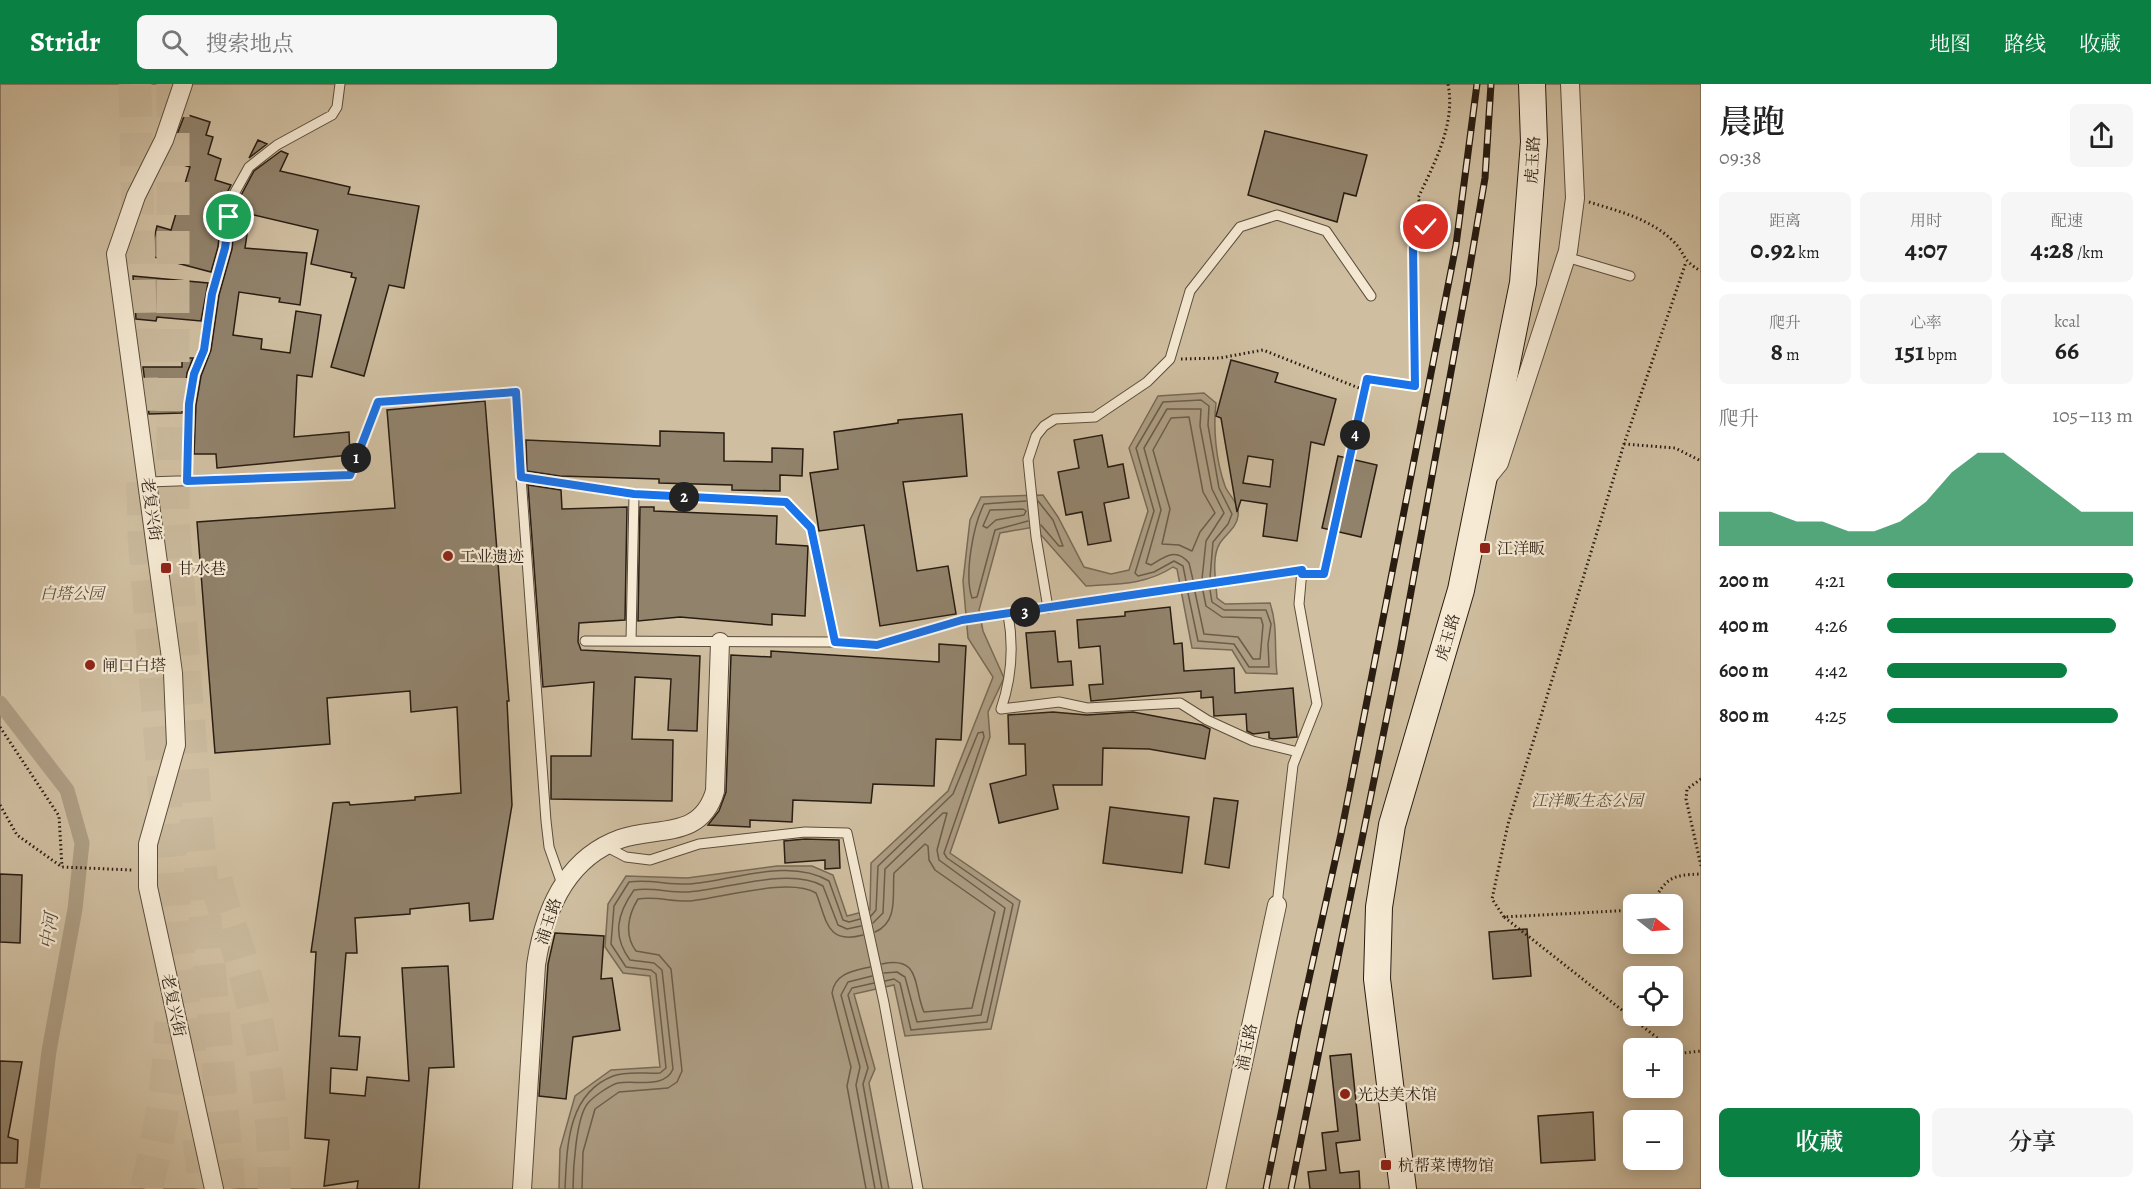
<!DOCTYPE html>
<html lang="zh">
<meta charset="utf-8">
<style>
body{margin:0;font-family:Alegreya,"Noto Serif SC",serif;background:#f6f6f6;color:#222;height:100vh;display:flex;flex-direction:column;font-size:22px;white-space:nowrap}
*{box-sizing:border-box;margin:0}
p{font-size:20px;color:#767676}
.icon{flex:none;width:33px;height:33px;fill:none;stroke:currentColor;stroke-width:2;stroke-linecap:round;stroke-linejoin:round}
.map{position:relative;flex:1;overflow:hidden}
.drawer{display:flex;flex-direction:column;background:#fff;width:450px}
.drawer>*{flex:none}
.needle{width:39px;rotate:107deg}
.controls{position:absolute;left:1623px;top:810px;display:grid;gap:12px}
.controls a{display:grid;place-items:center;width:60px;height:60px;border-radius:9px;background:#fff;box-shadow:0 3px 15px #0003;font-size:30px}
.pin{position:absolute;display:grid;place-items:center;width:51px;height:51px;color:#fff;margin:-26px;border:3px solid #fff;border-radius:50%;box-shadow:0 2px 6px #0007}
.km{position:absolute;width:30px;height:30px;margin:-15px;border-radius:50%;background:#222;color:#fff;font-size:16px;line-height:30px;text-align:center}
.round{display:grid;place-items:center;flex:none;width:63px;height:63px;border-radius:9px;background:#f6f6f6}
.head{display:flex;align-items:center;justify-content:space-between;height:102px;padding:0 18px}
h1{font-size:33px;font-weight:600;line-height:45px}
.stats{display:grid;grid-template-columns:repeat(3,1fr);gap:9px;height:102px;padding:6px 18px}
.stats div{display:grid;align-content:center;border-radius:9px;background:#f6f6f6;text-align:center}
.stats b{font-size:26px;font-weight:600}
.stats small{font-size:16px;font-weight:400}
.stats p{font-size:16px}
.chart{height:168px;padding:12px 18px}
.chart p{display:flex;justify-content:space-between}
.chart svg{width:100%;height:108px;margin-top:6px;fill:#0b8043;opacity:.7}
.action{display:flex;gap:12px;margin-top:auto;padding:12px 18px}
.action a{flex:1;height:69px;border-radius:9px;background:#0b8043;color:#fff;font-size:24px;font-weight:600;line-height:69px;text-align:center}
.action a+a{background:#f6f6f6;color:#222}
ul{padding:0 18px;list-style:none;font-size:20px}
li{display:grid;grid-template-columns:96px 72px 1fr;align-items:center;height:45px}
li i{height:15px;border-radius:8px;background:#0b8043}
header{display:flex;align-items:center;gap:36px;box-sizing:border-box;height:84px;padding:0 30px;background:#0b8043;color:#fff}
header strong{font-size:28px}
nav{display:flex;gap:33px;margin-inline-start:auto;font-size:21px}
.search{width:420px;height:54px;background:#f6f6f6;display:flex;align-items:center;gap:15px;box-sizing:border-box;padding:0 21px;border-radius:9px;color:#767676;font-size:22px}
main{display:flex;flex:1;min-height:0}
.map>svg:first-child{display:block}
.green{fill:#cfbea0;stroke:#7c6e59;stroke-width:1.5;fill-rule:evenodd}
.water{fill:#ad9d83;stroke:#786a56;stroke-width:1.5}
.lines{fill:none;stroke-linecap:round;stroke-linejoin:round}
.shore{stroke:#6b5d4a;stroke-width:1.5}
.canal{stroke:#ad9d83;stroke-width:15}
.building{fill:#91826b;stroke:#291d12;stroke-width:1.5;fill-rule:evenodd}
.highway-tunnel{stroke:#c9b89b;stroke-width:33;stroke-dasharray:33 16;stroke-linecap:butt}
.lane-casing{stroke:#5b4e3d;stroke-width:11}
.street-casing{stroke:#5b4e3d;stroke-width:20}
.secondary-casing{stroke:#291d12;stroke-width:28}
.path{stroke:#291d12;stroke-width:3;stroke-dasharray:1.5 3;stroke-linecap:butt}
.lane{stroke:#f6ead4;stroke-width:9}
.street{stroke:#f6ead4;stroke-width:18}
.secondary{stroke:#f6ead4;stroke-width:26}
.rail-casing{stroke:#291d12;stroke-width:7}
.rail{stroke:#f6ead4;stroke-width:4.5;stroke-dasharray:14;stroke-linecap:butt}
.route-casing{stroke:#fff;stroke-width:12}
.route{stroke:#1a73e8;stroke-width:8}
.poi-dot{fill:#8f2418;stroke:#f6ead4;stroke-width:2}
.labels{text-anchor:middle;stroke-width:4.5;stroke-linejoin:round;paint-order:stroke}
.street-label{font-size:16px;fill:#291d12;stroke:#f6ead4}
.poi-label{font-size:16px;fill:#291d12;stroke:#f6ead4;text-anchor:start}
.park-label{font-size:16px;font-style:italic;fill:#5b4d3d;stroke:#f6ead4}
.water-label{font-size:18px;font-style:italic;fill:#5e503f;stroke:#f6ead4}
</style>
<header>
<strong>Stridr</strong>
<div class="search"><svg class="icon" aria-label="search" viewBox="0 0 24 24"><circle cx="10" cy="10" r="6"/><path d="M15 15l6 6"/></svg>搜索地点</div>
<nav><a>地图</a><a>路线</a><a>收藏</a></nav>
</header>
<main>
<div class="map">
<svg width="1701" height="1105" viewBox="0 0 1701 1105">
<rect width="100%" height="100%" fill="#f1dfbd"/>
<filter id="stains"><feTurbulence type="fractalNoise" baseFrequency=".00333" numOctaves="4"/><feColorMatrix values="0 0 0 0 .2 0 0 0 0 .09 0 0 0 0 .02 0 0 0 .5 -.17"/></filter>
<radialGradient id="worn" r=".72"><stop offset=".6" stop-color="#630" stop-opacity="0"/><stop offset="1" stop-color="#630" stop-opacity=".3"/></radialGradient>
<path class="green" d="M 0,0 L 1701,0 L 1701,1105 L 0,1105 ZM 1634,820 L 1672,820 L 1672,860 L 1634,860 ZM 1634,892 L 1672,892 L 1672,932 L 1634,932 ZM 1634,964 L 1672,964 L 1672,1004 L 1634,1004 ZM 1634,1036 L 1672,1036 L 1672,1076 L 1634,1076 Z"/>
<path class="water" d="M 1204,309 L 1216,319 C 1213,345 1216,377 1225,402 C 1229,412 1240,420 1238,432 C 1237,443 1226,450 1220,459 C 1211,473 1216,498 1217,514 L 1225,520 L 1270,519 C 1278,542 1274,565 1277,590 L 1246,589 L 1232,566 L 1192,564 L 1177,485 L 1173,483 C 1146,501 1117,500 1086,502 L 1034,443 L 1000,449 L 979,526 L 983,547 L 1004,594 L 988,628 L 990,653 L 950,769 L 1020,817 L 991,945 L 905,952 L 894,901 L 854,910 L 875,985 L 869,999 L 889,1105 L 559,1105 L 560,1065 L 575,1012 L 611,986 L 660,983 L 650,892 L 623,889 L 605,863 L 608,820 L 626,792 L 687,794 L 777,782 L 812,782 L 833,791 L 847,832 L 870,826 L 871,779 L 948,707 L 993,593 L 968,554 L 963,497 L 970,436 L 981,413 L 1043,411 L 1058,433 L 1084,483 L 1111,490 L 1129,486 L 1148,427 L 1129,364 L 1158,312 Z"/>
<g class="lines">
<path class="shore" d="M 1189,333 L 1203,408 L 1215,429 L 1200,448 L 1192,467 L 1179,461 L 1162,460 L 1170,425 L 1153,366 L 1171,334 Z
M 1026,417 L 984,420 C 973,442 964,491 972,514 L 977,513 L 995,446 L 1028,437
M 1038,417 L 1053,436 L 1063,462 L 1059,462 L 1041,441
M 1023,425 L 1026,427 L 1024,431 L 996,436 L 987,444 L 983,442 L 990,426 Z
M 1193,496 L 1189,479 C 1176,463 1164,473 1151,481 L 1146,479 L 1161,426 L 1144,364 L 1167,325 L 1201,325 L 1200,342 L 1212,405 L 1224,429 L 1206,457 L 1202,495
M 1186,497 L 1183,482 L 1174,477 L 1154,488 L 1138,492 L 1135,489 L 1154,427 L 1136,364 L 1163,318 L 1201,316 L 1209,322 L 1208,341 L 1219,404 L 1232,430 L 1228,440 L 1213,458 L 1210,494
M 1195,508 L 1204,550 L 1238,553 L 1253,575 L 1260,575 L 1263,541 L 1261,534 L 1222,533 L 1206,522 L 1203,507
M 1188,509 L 1198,557 L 1234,560 L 1249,583 L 1269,583 L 1268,560 L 1271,540 L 1266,526 L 1224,526 L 1212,518 L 1210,506
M 871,832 L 876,826 L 878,782 L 953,710 L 978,649 L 983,648 L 984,653 L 944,769 L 947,774 L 1013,820 L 987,938 L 911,946 L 900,899 L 894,895 L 885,897
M 873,839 L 883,829 L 885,785 L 943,729 L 947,729 L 937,766 L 939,776 L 1005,824 L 981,931 L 917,938 L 905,893 L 897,888 L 884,889
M 875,848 C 899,838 892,810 894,789 L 925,760 L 928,762 L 929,776 L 935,786 L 995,828 L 972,924 L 924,928 C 913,904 922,871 882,880
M 872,892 L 848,898 L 841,911 L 860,983 L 856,1001 L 875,1105
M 874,899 L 852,904 L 848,911 L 868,984 L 863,1000 L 882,1105
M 565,1105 C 567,1063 567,1010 613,992 C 626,987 646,990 660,989 L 666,984 L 656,890 L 651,886 L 626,883 L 611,860 L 614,822 L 629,798 C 649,795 669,801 689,800 C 732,797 789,773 829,797 L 843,836 L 849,838 L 860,835
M 573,1105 C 573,1086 576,1033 588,1019 C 593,1013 610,1001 618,999 C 635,996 665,1005 673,985 L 662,886 L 654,879 L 630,876 C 612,852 617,830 634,806 C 652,803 671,809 689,808 C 727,805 790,783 823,802 L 838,841 L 847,845 L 861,842
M 582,1105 L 583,1068 L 595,1025 L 619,1008 L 668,1004 L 677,998 L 682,987 L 671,885 L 659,871 L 636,867 C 624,851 628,831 638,815 C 656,812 673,818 690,817 C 722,814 789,793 816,809 C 827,836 826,861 863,851
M 866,1105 L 847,1002 L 851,983 L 832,909 C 835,889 853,887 870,883"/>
<path class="canal" d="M 0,619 L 67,706 L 82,759 L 75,825 L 49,967 L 32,1105"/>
</g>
<path class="building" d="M 185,30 L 210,38 L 206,51 L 213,53 L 208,70 L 221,75 L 215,96 L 231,101 L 223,116 L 218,163 L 211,188 L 150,172 L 157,142 L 171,146 L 190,83 L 167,76 Z
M 1265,47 L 1367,71 L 1356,112 L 1344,109 L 1337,138 L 1248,111 Z
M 258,56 L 267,60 L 249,74 Z
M 281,67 L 288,70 L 280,87 L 350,103 L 348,110 L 419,122 L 404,204 L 389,201 L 364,292 L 331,283 L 356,194 L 351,193 L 352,189 L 311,180 L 318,146 L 250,130 L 245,164 L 307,169 L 300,221 L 279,218 L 280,214 L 239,208 L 233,251 L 262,255 L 261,265 L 290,269 L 296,227 L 321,231 L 312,293 L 297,291 L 294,353 L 349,348 L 350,371 L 217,384 L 216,370 L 194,370 L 196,321 L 201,292 L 211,266 L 219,211 L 232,165 L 237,119 L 254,87 Z
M 133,192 L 208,199 L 201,237 L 157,233 L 156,237 L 136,235 Z
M 182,274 L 193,274 L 187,289 L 182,329 L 149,330 L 143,283 L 182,283 Z
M 1231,276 L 1278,289 L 1275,298 L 1336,315 L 1324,361 L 1311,358 L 1297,457 L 1263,452 L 1267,420 L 1241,416 L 1237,428 L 1221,334 L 1216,332 ZM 1248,372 L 1273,376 L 1270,403 L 1243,399 Z
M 485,317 L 509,617 L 507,617 L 512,721 L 493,835 L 470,837 L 469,819 L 410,825 L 410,830 L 355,834 L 357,869 L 346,869 L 339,952 L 360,953 L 357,986 L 331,984 L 330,1009 L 365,1012 L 367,993 L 409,997 L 402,884 L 448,882 L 454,983 L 429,984 L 419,1105 L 357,1105 L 358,1097 L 324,1102 L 329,1056 L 305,1054 L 316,868 L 311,868 L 333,719 L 349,718 L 350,721 L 415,716 L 415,713 L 461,709 L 457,623 L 411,628 L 410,607 L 327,614 L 330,660 L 215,669 L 197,438 L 395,424 L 387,326 Z
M 962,330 L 967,392 L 903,398 L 917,487 L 948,482 L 956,530 L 880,542 L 864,441 L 819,447 L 810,389 L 838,385 L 834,348 L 898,339 L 898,336 Z
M 660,347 L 724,349 L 724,377 L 772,378 L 772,364 L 803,365 L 802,392 L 780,391 L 780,407 L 732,406 L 732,401 L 659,399 L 659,395 L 560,392 L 527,387 L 526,356 L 660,362 Z
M 1102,351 L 1108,383 L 1123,380 L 1129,414 L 1104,419 L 1111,457 L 1088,461 L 1082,428 L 1066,431 L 1058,388 L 1079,384 L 1074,356 Z
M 1338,372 L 1377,381 L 1361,453 L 1322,444 Z
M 528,401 L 561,406 L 562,425 L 627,423 L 625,536 L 579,539 L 578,558 L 581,566 L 700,572 L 697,647 L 668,646 L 671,595 L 635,593 L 632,655 L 673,656 L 672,717 L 551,715 L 551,672 L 591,672 L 594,598 L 543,603 Z
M 640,423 L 654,423 L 654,427 L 777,432 L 776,460 L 808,462 L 805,532 L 772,530 L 772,541 L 680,533 L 638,537 Z
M 1170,523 L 1174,560 L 1182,559 L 1184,587 L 1234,584 L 1235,609 L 1293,604 L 1297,653 L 1273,655 L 1269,654 L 1269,648 L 1253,650 L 1247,647 L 1246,630 L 1214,632 L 1213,613 L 1201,614 L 1201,607 L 1091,617 L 1089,601 L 1103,600 L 1100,562 L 1079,564 L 1077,536 L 1125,532 L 1125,528 Z
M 1055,547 L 1058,578 L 1071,577 L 1073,601 L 1031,604 L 1026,549 Z
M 939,560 L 966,562 L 961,656 L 936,655 L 934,702 L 873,700 L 871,719 L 793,716 L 792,738 L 750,736 L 750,743 L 708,741 L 719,727 L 726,708 L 731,571 L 771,573 L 771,567 L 939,578 Z
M 1053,628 L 1087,631 L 1133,628 L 1202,641 L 1210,645 L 1205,675 L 1149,665 L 1103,664 L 1102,701 L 1053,701 L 1058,725 L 999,739 L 990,700 L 1026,691 L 1025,660 L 1009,660 L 1008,631 Z
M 1214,714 L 1238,717 L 1229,784 L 1205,780 Z
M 1110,723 L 1189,733 L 1182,789 L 1103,779 Z
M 805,755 L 839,756 L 840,784 L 825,785 L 825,776 L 785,779 L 784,757 Z
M 0,790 L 22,791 L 20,859 L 0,858 Z
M 1527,845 L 1531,892 L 1493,895 L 1489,848 Z
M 555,849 L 604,852 L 601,895 L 612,894 L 620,946 L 573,953 L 566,1015 L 539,1012 L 548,880 Z
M 1351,970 L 1360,1056 L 1336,1059 L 1340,1089 L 1359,1087 L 1360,1105 L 1310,1105 L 1308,1088 L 1326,1086 L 1322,1049 L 1338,1047 L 1330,972 Z
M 0,977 L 22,978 L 8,1053 L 18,1056 L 17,1079 L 0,1079 Z
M 1593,1028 L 1595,1076 L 1541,1079 L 1538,1032 Z"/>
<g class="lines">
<path class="highway-tunnel" d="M 135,0 L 142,328
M 173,0 L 173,437 L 194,710 L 229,1105
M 143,398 L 144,453 L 175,834 L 191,980
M 216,796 C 223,824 234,851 242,879 C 263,952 275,1029 274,1105
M 199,1055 L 205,1105
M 146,1105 C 160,1051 169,994 171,938"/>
<defs>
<path id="lane" d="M 1566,173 L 1630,192
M 521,393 L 546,737 L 549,763 L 562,800
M 187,397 L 189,320 L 194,290 L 204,265 L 212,210 L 225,164 L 230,117 L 249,83 L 277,61 L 332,31 L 337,23 L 340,0
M 148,398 L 350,391 L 378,318 L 516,308 L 521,393 L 634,410 L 786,418 L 811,444 L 835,558
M 1048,524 L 1036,453 L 1028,376 L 1036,352 L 1044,342 L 1055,335 L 1095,333 L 1147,298 L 1170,275 L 1190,207 L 1240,143 L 1277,131 L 1326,147 L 1371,212
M 1008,530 C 1014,563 1012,593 1001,625 L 1059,618 L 1087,624 L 1180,619 L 1207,636 L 1253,657 L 1298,668
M 585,557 L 835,558 L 877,561 L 962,536 L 1302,486 L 1299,520 L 1317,620 L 1293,681 L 1277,821
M 631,557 L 634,410
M 605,762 L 626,773 L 650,776 L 699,760 L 805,748 L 847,749 L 884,919 L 918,1105"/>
<path id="street" d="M 183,0 L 164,56 L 136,112 L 116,170 L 173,589 L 176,661 L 148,760 L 148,803 L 214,1105
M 1486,395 L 1499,379 L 1568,167 L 1575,114 L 1570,0
M 522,1105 L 536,881 C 544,828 565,775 620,755 C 657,742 701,756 715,707 L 720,558
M 1216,1105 L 1277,821"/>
<path id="secondary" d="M 1403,1105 L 1377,895 L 1379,823 L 1392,741 L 1461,506 L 1523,199 L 1534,58 L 1532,0"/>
</defs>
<use href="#lane" class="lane-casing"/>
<use href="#street" class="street-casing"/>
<use href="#secondary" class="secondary-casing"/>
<path class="path" d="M 1589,118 C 1618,127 1651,135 1673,157 C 1687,171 1680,175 1701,187
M 1181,275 L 1220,274 L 1263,266 L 1364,306
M 1624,360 L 1675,364 L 1701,377
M 1313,490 L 1324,490 L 1367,295 L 1415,302 L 1413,164 L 1427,143 L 1426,132 L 1418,114 C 1434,80 1456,40 1448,0
M 0,643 L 59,732 L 62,783
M 1701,695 L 1687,705 L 1686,715 L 1701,782
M 0,721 L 17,751 L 62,783 L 132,786
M 1652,820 C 1666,794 1671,791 1701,790
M 1634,826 L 1504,833 L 1670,964
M 1504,833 L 1492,815 L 1508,740 L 1624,360 L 1686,178
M 1672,965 L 1683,969 L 1701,967"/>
<use href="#lane" class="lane"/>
<use href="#street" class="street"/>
<use href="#secondary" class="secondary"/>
<defs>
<path id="rail" d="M 1266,1105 L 1300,935 L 1341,750 L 1456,161 L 1477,0
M 1291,1105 L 1400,568 L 1468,194 L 1485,94 L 1491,0"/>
</defs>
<use href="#rail" class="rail-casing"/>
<use href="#rail" class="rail"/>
</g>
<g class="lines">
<defs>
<path id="route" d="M 229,133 L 225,164 L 212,210 L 204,266 L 194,290 L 189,320 L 187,397 L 350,391 L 378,318 L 516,308 L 521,393 L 634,410 L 786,418 L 811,444 L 835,558 L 877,561 L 962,536 L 1302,486 L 1302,490 L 1324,490 L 1367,295 L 1415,302 L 1413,164 L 1426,143"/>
</defs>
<use href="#route" class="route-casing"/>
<use href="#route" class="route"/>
</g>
<g class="poi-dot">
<rect x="1479" y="458" width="12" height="12" rx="3"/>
<circle cx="448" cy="472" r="6"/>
<rect x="160" y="478" width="12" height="12" rx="3"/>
<circle cx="90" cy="581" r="6"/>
<circle cx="1345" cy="1010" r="6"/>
<rect x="1380" y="1075" width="12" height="12" rx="3"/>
</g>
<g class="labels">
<g class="street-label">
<text transform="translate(1532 76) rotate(-87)" y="6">虎玉路</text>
<text transform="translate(152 425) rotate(82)" y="6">老复兴街</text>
<text transform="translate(1447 553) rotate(-73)" y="6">虎玉路</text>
<text transform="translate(548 837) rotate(-72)" y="6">浦玉路</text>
<text transform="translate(174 921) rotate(78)" y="6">老复兴街</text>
<text transform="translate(1246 963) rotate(-78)" y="6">浦玉路</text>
</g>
<g class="poi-label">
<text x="1497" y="470">江洋畈</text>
<text x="460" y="478">工业遗迹</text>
<text x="178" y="490">甘水巷</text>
<text x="102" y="587">闸口白塔</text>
<text x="1357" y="1016">光达美术馆</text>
<text x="1398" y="1087">杭帮菜博物馆</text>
</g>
<g class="park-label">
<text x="72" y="515">白塔公园</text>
<text x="1587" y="722">江洋畈生态公园</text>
</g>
<g class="water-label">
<text transform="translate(49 847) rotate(-82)" y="6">中河</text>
</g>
</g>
<rect width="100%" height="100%" filter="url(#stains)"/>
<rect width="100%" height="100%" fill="url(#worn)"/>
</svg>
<div class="controls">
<a><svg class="needle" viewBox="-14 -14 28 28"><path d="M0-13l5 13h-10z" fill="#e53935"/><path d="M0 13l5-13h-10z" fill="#767676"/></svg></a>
<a><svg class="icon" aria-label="locate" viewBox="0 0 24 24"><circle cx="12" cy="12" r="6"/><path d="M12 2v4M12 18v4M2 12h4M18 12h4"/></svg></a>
<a>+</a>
<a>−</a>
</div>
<div class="pin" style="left:229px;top:133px;background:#1e9e55"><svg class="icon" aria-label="arrive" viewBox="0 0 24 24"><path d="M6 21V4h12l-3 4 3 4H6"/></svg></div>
<div class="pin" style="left:1426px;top:143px;background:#d93025"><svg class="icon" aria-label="check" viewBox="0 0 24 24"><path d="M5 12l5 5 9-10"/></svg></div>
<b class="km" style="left:356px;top:374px">1</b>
<b class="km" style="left:684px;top:413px">2</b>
<b class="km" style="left:1025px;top:528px">3</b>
<b class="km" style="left:1355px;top:351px">4</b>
</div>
<section class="drawer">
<div class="head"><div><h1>晨跑</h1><p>09:38</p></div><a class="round"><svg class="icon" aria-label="share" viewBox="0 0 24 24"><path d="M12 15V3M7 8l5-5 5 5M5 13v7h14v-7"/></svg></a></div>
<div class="stats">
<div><p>距离</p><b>0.92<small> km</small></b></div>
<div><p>用时</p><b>4:07</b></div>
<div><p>配速</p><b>4:28<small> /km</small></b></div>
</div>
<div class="stats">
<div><p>爬升</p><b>8<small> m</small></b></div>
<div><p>心率</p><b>151<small> bpm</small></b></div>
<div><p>kcal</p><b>66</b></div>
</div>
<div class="chart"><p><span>爬升</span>105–113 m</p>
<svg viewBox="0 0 160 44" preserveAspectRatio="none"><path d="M0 44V30L10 30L20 30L30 34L40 34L50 38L60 38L70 34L80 26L90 14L100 6L110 6L120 14L130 22L140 30L150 30L160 30V44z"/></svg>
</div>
<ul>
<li><b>200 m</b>4:21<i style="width:100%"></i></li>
<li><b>400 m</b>4:26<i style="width:93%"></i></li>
<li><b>600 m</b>4:42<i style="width:73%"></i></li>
<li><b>800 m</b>4:25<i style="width:94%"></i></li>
</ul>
<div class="action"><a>收藏</a><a>分享</a></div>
</section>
</main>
